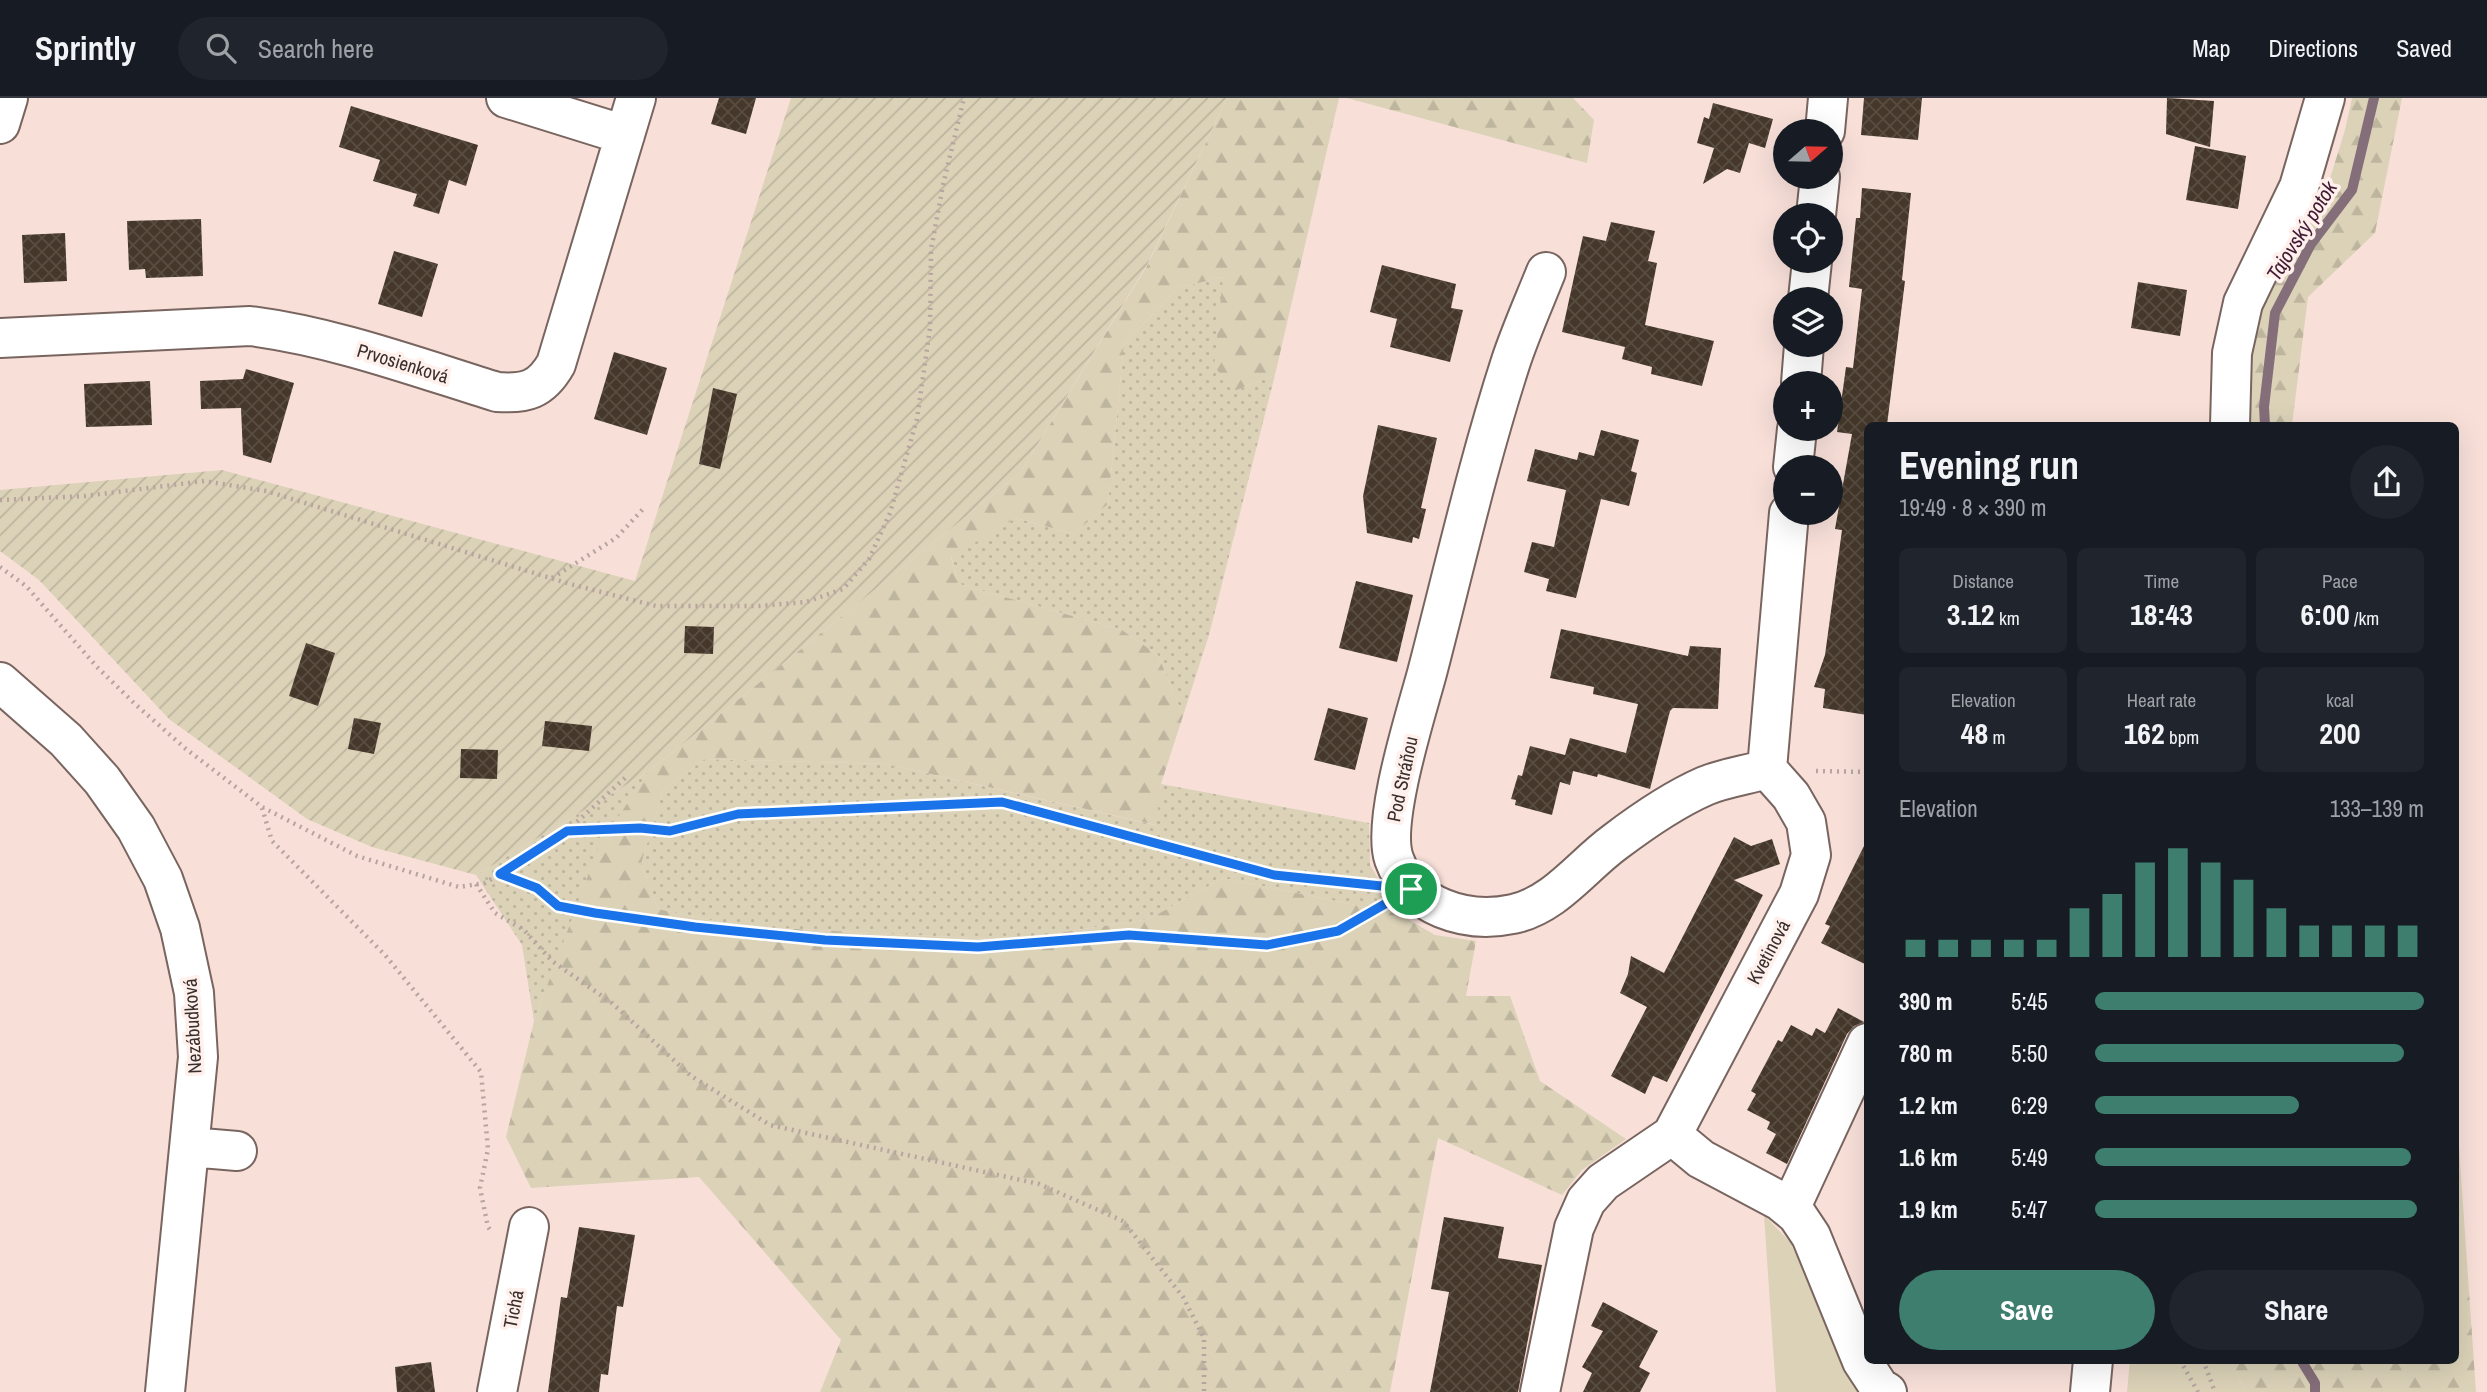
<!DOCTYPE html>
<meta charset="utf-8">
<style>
body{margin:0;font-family:"Archivo Narrow",sans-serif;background:#20242c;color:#f1f3f6;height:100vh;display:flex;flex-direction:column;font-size:26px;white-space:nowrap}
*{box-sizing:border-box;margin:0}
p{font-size:23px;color:#9ea1a6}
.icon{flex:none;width:38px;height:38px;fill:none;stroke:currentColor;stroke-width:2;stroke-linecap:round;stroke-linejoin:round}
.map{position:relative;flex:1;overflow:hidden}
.side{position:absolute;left:1864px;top:324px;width:595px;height:942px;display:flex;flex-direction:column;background:#171b24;border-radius:10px;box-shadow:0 7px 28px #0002}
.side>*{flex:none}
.needle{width:46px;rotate:70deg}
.fabs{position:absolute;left:1773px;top:21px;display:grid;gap:14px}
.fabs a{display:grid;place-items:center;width:70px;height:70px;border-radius:50%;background:#171b24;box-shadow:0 7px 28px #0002;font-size:35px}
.pin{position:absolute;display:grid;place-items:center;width:60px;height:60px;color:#fff;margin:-30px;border:4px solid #fff;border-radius:50%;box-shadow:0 2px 7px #0007}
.round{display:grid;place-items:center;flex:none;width:74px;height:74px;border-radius:37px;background:#20242c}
.summary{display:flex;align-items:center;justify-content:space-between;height:119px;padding:0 35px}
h1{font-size:38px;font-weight:800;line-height:52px}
.figures{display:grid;grid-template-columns:repeat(3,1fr);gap:10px;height:119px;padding:7px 35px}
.figures div{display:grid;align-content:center;border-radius:10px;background:#20242c;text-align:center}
.figures b{font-size:30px;font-weight:800}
.figures small{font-size:19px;font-weight:400}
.figures p{font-size:19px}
.chart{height:196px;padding:14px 35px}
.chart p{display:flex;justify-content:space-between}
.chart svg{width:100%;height:126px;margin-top:7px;stroke:#3d7e6e;stroke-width:6}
.action{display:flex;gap:14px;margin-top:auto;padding:14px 35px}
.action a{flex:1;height:80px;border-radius:42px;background:#3d7e6e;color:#fff;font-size:28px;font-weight:800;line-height:80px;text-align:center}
.action a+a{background:#20242c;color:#f1f3f6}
ul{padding:0 35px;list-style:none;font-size:23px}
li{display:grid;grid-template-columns:112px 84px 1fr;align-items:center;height:52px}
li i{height:18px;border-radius:9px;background:#3d7e6e}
header{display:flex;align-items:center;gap:42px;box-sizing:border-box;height:98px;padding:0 35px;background:#171b24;border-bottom:2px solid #363941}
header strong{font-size:33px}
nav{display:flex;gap:38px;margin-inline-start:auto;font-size:24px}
.search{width:490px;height:63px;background:#20242c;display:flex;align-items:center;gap:18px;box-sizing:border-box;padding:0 24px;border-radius:38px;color:#9ea1a6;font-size:26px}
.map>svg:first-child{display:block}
.grass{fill:url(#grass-dots)}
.forest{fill:url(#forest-firs)}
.park{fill:#dbd2b8}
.garden{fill:url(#garden-furrows)}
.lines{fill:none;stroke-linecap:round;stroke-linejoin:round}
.stream{stroke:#846e79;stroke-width:10}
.building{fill:url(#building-cross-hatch)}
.minor-casing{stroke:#79655f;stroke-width:42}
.path{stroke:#b7a49f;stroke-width:4.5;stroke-dasharray:2 5;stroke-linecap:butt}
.minor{stroke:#fff;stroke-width:38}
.route-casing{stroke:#fff;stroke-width:14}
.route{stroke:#1a73e8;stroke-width:9}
.labels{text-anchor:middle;stroke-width:7;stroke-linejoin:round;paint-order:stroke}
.street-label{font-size:19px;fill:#39302d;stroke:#fff0ec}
.water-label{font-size:21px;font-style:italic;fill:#411b35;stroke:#fff0ec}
</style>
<header>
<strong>Sprintly</strong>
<div class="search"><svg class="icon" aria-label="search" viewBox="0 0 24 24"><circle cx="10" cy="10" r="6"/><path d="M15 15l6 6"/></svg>Search here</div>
<nav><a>Map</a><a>Directions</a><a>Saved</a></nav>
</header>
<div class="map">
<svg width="2487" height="1294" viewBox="0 0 2487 1294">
<defs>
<pattern id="grass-dots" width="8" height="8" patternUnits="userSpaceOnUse" patternTransform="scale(1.75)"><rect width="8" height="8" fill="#dbd2b8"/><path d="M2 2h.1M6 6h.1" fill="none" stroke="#bdb59e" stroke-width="1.8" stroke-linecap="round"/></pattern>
<pattern id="forest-firs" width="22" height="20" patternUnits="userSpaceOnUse" patternTransform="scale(1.75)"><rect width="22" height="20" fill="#dbd2b8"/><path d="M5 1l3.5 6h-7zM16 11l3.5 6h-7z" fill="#bdb59e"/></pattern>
<pattern id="garden-furrows" width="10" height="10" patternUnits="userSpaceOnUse" patternTransform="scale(1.75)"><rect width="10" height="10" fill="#dbd2b8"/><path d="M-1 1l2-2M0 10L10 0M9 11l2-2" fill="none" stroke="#bdb59e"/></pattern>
<pattern id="building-cross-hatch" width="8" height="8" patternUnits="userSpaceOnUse" patternTransform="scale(1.75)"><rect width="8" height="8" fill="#45382b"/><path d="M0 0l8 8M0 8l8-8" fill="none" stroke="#584d41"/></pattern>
</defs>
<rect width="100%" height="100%" fill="#f8e0d9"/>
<path class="grass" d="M 1223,179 L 1234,293 L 1275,277 L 1209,537 L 1183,618 L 1158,557 L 1122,532 L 959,486 L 951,458 L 1016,420 L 1074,436 L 1108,406 L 1124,246 L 1178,190 Z
M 705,661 L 886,666 L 1155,727 L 1161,686 L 1369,725 L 1370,767 L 1399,816 L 1223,780 L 1149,821 L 1012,842 L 738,828 L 658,811 L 641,766 L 663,692 Z
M 648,674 L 600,748 L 534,923 L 522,847 L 476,777 Z"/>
<path class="forest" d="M 1227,0 L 1339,0 L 1275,277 L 1234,293 L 1214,268 L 1223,179 L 1178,190 L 1124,246 L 1108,406 L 1074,436 L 1016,420 L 951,459 L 959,486 L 1122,532 L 1158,557 L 1183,618 L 1161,686 L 1156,727 L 886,666 L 705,661 L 663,692 L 641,766 L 658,811 L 738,828 L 1012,842 L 1149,821 L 1223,780 L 1399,816 L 1435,837 L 1476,843 L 1466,898 L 1510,898 L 1540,983 L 1626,1041 L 1582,1072 L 1562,1097 L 1438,1040 L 1390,1294 L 820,1294 L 841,1242 L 699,1079 L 531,1090 L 506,1039 L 534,923 L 599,748 L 648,674 L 1020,375 L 1147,168 Z
M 1347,0 L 1573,0 L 1594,22 L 1587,65 Z
M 2352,0 L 2402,0 L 2375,135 L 2308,199 L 2292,327 L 2247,327 L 2243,294 L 2264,200 L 2323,103 L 2345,32 Z
M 2455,991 L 2476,1294 L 2245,1294 L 2231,1262 L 2455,1262 Z"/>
<path class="park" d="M 1764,1117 L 1790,1144 L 1850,1275 L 1865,1294 L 1776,1294 Z
M 2130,1262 L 2231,1262 L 2245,1294 L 2127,1294 Z"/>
<path class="garden" d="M 791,0 L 1227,0 L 1147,167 L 1020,375 L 648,674 L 476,777 L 372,749 L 307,721 L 169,621 L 39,482 L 0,453 L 0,392 L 222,372 L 635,483 Z"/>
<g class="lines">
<path class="stream" d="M 2265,327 L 2264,309 L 2275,215 L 2311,146 L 2352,92 L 2374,0
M 2301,1262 L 2315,1285 L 2315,1294"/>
</g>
<path class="building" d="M 719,0 L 756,0 L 746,36 L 711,26 Z
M 1864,0 L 1922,0 L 1918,42 L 1861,37 Z
M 2167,0 L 2214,3 L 2210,49 L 2166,36 Z
M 1713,5 L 1773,21 L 1765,50 L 1749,45 L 1740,75 L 1727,71 L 1703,86 L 1714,50 L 1697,45 L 1704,19 L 1709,21 Z
M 351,8 L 478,47 L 466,88 L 449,82 L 439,116 L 413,108 L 417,96 L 373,83 L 380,62 L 339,49 Z
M 2195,48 L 2246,58 L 2238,111 L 2186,102 Z
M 1862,90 L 1911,95 L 1902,182 L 1905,183 L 1887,327 L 1867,327 L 1867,617 L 1823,610 L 1825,591 L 1814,589 L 1825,557 L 1842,432 L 1835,431 L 1852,336 L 1837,334 L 1846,269 L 1853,270 L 1862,191 L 1849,189 L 1856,120 L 1860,120 Z
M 201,121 L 203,178 L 146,180 L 145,171 L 129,172 L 127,123 Z
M 1611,124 L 1655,133 L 1648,163 L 1657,165 L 1645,227 L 1714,243 L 1702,288 L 1651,276 L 1652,269 L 1622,261 L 1625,249 L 1562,234 L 1583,138 L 1606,143 Z
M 65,135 L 67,183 L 24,185 L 22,137 Z
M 394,153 L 438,166 L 422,219 L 378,206 Z
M 1382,167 L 1456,186 L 1451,210 L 1463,212 L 1450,264 L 1390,249 L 1397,221 L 1370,214 Z
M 2138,184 L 2187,192 L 2180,238 L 2131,230 Z
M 614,254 L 667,270 L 647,337 L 594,321 Z
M 246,271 L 294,285 L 271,365 L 243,357 L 241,310 L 201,311 L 200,283 L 243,281 Z
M 150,283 L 152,327 L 86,329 L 84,286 Z
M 713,290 L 737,296 L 720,371 L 699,366 Z
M 1378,327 L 1437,340 L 1421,410 L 1426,411 L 1419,441 L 1413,439 L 1412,445 L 1367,435 L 1363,398 Z
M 1601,332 L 1639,342 L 1631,373 L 1637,375 L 1629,408 L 1601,401 L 1576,500 L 1546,493 L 1549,481 L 1524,474 L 1532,444 L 1554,449 L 1566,392 L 1527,383 L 1535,351 L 1577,362 L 1579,354 L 1594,358 Z
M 1356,483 L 1413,497 L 1397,564 L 1339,550 Z
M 685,528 L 714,529 L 713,556 L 684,555 Z
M 1561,531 L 1688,558 L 1690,548 L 1721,550 L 1718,611 L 1673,610 L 1670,613 L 1650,691 L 1598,676 L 1597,679 L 1573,673 L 1570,687 L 1560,684 L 1552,717 L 1515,707 L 1516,702 L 1511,701 L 1518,677 L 1522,678 L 1530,648 L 1565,657 L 1570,640 L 1626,655 L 1638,606 L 1593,596 L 1594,589 L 1550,580 Z
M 306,545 L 335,555 L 318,608 L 289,598 Z
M 1328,610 L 1368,620 L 1355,672 L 1314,662 Z
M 354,620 L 381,625 L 374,656 L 348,651 Z
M 545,623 L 592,628 L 589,653 L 542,648 Z
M 461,651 L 498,652 L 497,681 L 460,680 Z
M 1734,739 L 1751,748 L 1772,741 L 1780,766 L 1734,782 L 1763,797 L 1667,984 L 1653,978 L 1645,996 L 1611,978 L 1647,909 L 1620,895 L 1628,876 L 1631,858 L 1664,875 Z
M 1867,742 L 1867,867 L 1821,845 L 1830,828 L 1825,826 Z
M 1838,910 L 1864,924 L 1854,928 L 1847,936 L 1787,1066 L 1766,1055 L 1776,1036 L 1767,1031 L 1770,1024 L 1747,1012 L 1756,996 L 1751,993 L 1778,942 L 1782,944 L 1791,927 L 1812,938 L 1816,930 L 1825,935 Z
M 1444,1119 L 1504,1129 L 1498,1160 L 1542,1167 L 1518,1294 L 1430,1294 L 1449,1194 L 1431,1191 Z
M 579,1129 L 635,1137 L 623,1209 L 617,1208 L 608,1277 L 601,1276 L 599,1294 L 548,1294 L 561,1199 L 567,1200 Z
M 1603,1204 L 1658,1233 L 1639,1269 L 1650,1275 L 1640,1294 L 1583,1294 L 1592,1275 L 1582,1269 L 1603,1233 L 1591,1228 Z
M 431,1264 L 435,1294 L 397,1294 L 395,1269 Z"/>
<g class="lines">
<defs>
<path id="minor" d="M 506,0 L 625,37
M 0,26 L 8,0
M 1825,33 L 1828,0
M 1816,117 L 1820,79
M 1546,174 C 1534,204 1521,233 1511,263 C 1478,365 1454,471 1427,575 C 1416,616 1381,724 1394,761 C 1411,809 1466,826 1513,816 C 1555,807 1582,768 1615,744 C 1644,722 1673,702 1705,688 C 1724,680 1747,677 1767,671
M 1808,201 L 1812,163
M 0,240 L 250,228 C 335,239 416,269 497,294 C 526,296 541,292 556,266 L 636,0
M 1801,285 L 1804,247
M 2230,327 L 2232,255 L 2243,205 L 2299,89 L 2325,0
M 1793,369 L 1797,331
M 0,584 L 66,642 L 102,682 L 136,730 L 163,781 L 180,830 L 194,895 L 198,959 L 165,1294
M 1767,671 L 1789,415
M 1672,1037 L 1701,1061 L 1780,1103 L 1797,1117 L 1811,1138 L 1862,1263 L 1879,1289 L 1887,1294
M 190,1049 L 237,1053
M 1790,1111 L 1867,945
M 497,1294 L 529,1129
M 1540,1294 L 1574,1130 L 1586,1103 L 1603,1084 L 1672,1037 L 1799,796 L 1811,757 L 1806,724 L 1791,698 L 1767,671
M 2090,1294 L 2093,1262"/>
</defs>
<use href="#minor" class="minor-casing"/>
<path class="path" d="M 0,402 L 85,398 L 204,383 L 266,393 L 570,486 L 656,508 L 759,508 L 806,504 L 843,491 L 869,461 L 890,415 L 917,321 L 930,230 L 931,152 L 943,87 L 964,0
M 0,469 L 26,488 L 97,569 L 135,606 L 186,651 L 262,709 L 357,758 L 459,789 L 485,785 L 567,733 L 625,680
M 552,480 L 616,440 L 645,409
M 1816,673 L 1867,674
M 262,710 L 272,743 L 385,857 L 481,974 L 488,1051 L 480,1090 L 488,1129 L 491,1133
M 567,733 L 640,730 L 670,732 L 738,716 L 1002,704 L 1274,777 L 1369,787
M 500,776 L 537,790 L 558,808 L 595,815 L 695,829 L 825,842 L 977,849 L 1129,837 L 1267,847 L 1338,833 L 1383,807
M 476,786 L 495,815 L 524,832 L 552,863 L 612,905 L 691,978 L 770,1027 L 1039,1086 L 1123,1123 L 1183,1199 L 1204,1240 L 1204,1294
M 2180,1262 L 2198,1294
M 2203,1262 L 2215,1294"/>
<use href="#minor" class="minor"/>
</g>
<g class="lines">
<defs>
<path id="route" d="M 1002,704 L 1274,777 L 1411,791 L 1338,833 L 1267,847 L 1129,837 L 978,849 L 825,842 L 695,829 L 595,815 L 558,808 L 537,790 L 500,776 L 567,733 L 640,730 L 670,733 L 738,716 Z"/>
</defs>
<use href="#route" class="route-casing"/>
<use href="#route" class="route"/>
</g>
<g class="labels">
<g class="street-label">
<text transform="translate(403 265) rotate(17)" y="7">Prvosienková</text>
<text transform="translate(1402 681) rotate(-78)" y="7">Pod Stráňou</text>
<text transform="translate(1768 854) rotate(-62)" y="7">Kvetinová</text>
<text transform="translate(192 928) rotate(-93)" y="7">Nezábudková</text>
<text transform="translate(513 1211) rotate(-79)" y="7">Tichá</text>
</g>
<g class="water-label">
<text transform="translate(2302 133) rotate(-58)" y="7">Tajovský potok</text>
</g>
</g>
</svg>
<div class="fabs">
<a><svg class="needle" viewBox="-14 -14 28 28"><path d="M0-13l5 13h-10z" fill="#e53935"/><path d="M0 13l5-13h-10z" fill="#9ea1a6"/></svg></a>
<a><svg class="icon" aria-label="locate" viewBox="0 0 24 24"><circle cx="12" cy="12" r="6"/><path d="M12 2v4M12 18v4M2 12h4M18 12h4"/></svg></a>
<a><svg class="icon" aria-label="layers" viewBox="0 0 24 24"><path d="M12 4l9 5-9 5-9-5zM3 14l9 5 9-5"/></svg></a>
<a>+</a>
<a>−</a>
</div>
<div class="pin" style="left:1411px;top:791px;background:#1e9e55"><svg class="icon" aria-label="arrive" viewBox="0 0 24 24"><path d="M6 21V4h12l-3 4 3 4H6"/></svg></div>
<section class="side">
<div class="summary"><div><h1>Evening run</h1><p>19:49 · 8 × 390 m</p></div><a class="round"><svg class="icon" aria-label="share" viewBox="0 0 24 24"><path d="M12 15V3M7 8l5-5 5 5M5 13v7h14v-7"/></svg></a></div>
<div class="figures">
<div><p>Distance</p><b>3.12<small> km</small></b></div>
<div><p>Time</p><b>18:43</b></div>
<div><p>Pace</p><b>6:00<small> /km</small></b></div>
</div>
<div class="figures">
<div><p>Elevation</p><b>48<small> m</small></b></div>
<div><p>Heart rate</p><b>162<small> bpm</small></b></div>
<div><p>kcal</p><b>200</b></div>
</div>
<div class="chart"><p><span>Elevation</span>133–139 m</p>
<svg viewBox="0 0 160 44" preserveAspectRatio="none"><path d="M5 44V38M15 44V38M25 44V38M35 44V38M45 44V38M55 44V27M65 44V22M75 44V11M85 44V6M95 44V11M105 44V17M115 44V27M125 44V33M135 44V33M145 44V33M155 44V33"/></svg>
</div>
<ul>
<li><b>390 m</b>5:45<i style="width:100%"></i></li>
<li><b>780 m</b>5:50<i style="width:94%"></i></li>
<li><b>1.2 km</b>6:29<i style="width:62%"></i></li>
<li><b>1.6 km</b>5:49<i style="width:96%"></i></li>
<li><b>1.9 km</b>5:47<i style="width:98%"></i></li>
</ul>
<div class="action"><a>Save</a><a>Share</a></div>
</section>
</div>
